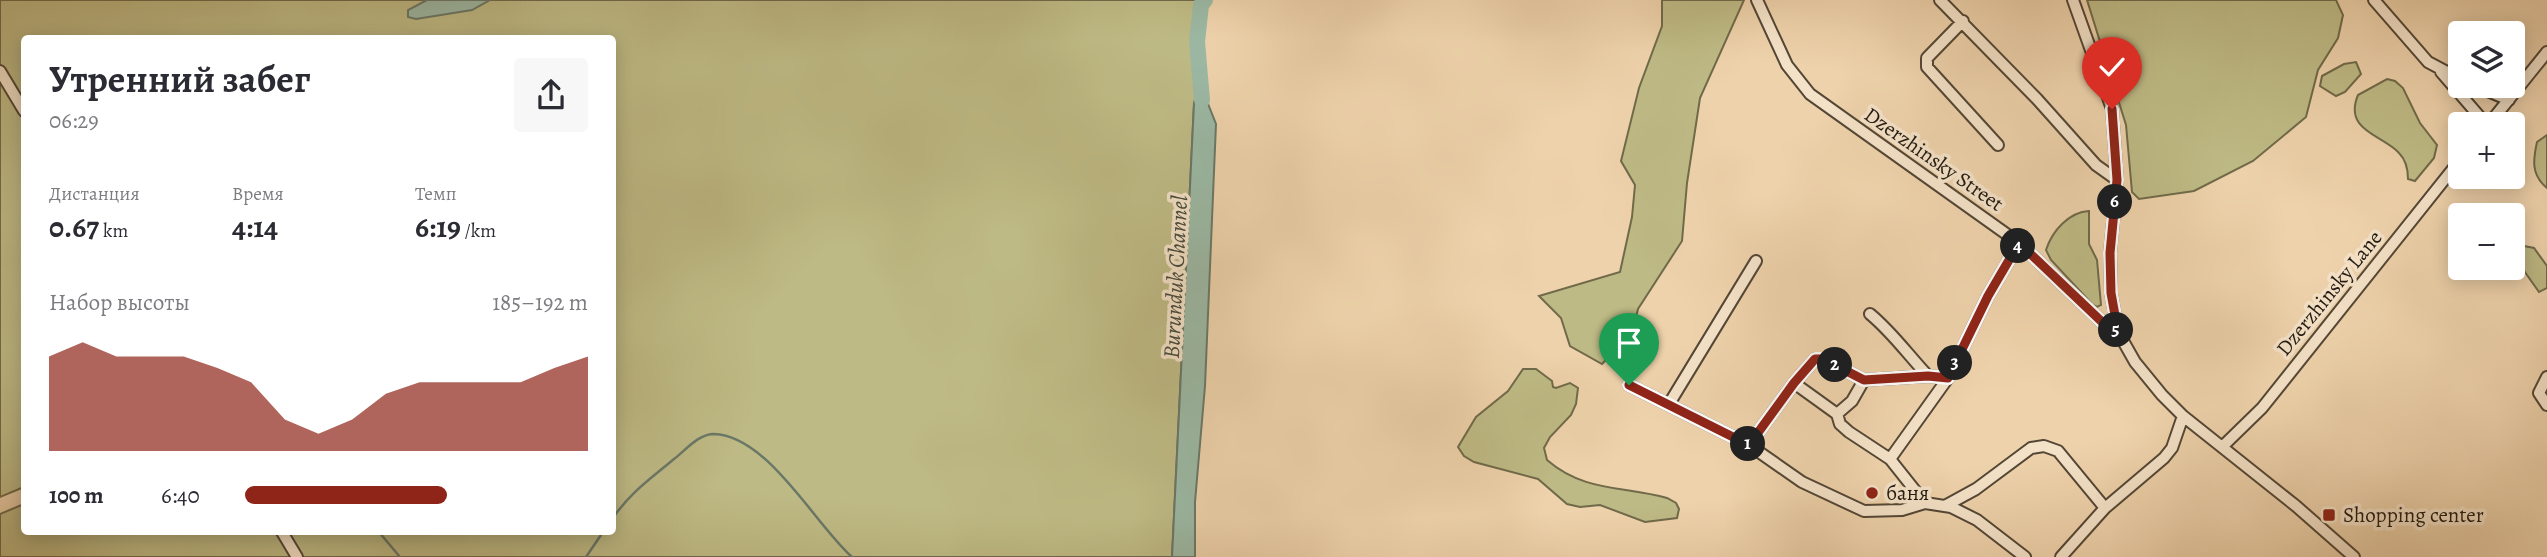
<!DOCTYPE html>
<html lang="ru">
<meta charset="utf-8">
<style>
body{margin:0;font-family:Alegreya,serif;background:#f7f7f7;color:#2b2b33;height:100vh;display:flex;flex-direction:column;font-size:26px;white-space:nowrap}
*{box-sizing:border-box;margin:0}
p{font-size:23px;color:#7c7c81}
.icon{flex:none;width:38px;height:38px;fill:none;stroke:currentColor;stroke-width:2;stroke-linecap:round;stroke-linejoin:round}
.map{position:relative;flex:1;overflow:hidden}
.drawer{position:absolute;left:21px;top:35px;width:595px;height:500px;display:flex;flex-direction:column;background:#fff;border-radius:7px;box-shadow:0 4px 18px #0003}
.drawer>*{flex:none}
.tools{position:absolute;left:2448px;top:21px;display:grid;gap:14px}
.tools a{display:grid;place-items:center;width:77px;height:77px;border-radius:7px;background:#fff;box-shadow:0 4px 18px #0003;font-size:35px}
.pin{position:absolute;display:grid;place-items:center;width:60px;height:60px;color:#fff;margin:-72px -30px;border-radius:50% 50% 50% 0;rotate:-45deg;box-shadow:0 0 7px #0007}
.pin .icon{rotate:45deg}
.km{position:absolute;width:35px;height:35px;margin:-18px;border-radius:50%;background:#222;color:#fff;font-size:19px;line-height:35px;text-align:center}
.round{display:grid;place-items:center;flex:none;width:74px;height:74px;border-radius:7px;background:#f7f7f7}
.headline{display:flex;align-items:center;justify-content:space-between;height:119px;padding:0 28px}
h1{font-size:38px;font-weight:600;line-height:52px}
.stats{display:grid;grid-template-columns:repeat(3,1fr);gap:10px;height:119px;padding:7px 28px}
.stats div{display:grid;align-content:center}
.stats b{font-size:30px;font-weight:600}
.stats small{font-size:19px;font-weight:400}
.stats p{font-size:19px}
.chart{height:196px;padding:14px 28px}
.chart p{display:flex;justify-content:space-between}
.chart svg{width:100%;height:126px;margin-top:7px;fill:#8f2418;opacity:.7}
ul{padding:0 28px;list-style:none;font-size:23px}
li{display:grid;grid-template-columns:112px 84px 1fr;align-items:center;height:52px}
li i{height:18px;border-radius:9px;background:#8f2418}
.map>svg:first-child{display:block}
.green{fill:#beba85;stroke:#706a4a;stroke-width:2}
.water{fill:#9bb8a4;stroke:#6a7868;stroke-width:2}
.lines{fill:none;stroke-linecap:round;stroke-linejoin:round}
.stream{stroke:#6a7868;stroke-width:2.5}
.river{stroke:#9bb8a4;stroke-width:16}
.minor-casing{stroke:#544736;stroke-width:14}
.minor{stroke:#f4e2c8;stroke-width:10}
.route-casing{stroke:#fff;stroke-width:14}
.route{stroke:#8f2418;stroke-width:9}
.poi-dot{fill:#8f2418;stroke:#f4e2c8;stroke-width:2.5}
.labels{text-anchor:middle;stroke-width:7;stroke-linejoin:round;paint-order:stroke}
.street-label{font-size:21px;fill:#21190f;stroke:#f4e2c8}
.poi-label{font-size:21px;fill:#21190f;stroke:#f4e2c8;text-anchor:start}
.water-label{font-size:23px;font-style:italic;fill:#46493c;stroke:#f4e2c8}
</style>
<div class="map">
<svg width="2547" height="557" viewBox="0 0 2547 557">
<rect width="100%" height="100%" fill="#eed2ab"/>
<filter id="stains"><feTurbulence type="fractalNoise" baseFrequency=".00286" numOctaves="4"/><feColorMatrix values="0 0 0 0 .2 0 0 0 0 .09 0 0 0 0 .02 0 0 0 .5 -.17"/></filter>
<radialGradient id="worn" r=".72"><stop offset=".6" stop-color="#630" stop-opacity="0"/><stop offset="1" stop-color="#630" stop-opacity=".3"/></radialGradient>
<path class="green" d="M 0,0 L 1205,0 C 1191,18 1200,60 1199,82 C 1198,89 1196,97 1194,104 L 1172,557 L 0,557 L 0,514 L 24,504 L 24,532 L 612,532 L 612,38 L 24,38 L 24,487 L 0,497 Z
M 1662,0 L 1744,0 L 1700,98 L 1687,183 L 1682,241 L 1638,309 L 1632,333 L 1602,364 L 1570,346 L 1561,318 L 1539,296 L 1620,272 L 1632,217 L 1635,185 L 1621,161 L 1639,88 L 1662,26 Z
M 2087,0 L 2336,0 L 2343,15 L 2338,38 L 2318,70 L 2306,117 L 2253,161 L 2194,191 L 2139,199 L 2132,192 L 2126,125 Z
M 2356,62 L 2361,74 L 2345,92 L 2336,96 L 2320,86 L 2322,76 L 2344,64 Z
M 2387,79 L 2395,81 L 2403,88 L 2420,123 L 2437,145 L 2434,158 L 2415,181 L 2408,179 C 2408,170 2406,160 2399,153 C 2383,135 2343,131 2358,95 Z
M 2547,135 L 2547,188 C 2531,175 2533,160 2537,142 Z
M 2089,211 L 2089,244 L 2097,260 L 2101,305 L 2097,307 L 2093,305 L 2051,260 L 2046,250 C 2052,231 2069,212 2089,211 Z
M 2524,246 L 2534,248 L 2547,266 L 2547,288 L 2539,292 L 2515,258 L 2519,247 Z
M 1523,369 L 1536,369 L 1552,381 L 1553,387 L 1556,388 L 1570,383 L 1578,388 L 1576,404 L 1571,415 L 1550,437 L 1544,448 L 1547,460 C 1584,492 1623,486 1667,498 L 1676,503 L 1679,509 L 1677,518 L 1645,522 L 1600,505 L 1580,507 L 1567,504 L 1538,479 L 1474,462 L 1464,456 L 1458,447 L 1476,417 L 1508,391 Z"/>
<path class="water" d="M 427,0 L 490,0 L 472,10 L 416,19 L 408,17 L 408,10 Z
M 1199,81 L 1216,124 L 1205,386 L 1195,502 L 1195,557 L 1172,557 L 1194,104 Z"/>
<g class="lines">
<path class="stream" d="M 612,519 C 631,492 649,480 674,459 C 686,450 698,434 714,434 C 768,436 814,523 852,557
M 379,532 L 400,557
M 586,557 L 603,532"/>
<path class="river" d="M 1202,100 L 1197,42 L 1201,5 L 1205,0"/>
<defs>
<path id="minor" d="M 1757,0 L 1787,65 L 1810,94 L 2019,243 L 2101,321 L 2118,332 L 2135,362 L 2162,395 L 2183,416 L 2296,506 L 2354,557
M 1940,0 L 2037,99 L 2096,165 L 2117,180
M 2073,0 L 2112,109 L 2117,180 L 2110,253 L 2111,293 L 2118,332
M 2374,0 L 2428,62 L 2460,79
M 1963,21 L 1927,58 L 1927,67 L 1998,145
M 0,71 L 24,111
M 2441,72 L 2486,124
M 2476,86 L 2509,100
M 2489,124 L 2547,52
M 1870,314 C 1893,333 1908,355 1928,376
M 2547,377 L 2539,393 L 2547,405
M 1794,383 L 1837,414 L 1840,424 L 1849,432 L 1890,459 L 1925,503 L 1951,507 L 1977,520 L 2025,557
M 1629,385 L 1749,445 L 1802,482 L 1864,511 L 1902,510 L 1925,503
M 1669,404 L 1756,261
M 1837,414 L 1852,401 L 1864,380
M 1749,445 L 1794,383 L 1815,359 L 1823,359 L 1864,380 L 1928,376 L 1948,378
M 2223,446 L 2262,408 L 2460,160
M 1890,459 L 1948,378 L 1988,296 L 2019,243
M 1945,506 L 1976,489 L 2031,448 L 2044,446 L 2058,451 L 2105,508
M 282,532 L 297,557
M 2061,557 L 2105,508 L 2164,458 L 2172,448 L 2183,416"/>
</defs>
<use href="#minor" class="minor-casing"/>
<use href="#minor" class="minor"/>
</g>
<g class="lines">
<defs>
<path id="route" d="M 1629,385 L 1749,445 L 1794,383 L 1815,359 L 1823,359 L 1864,380 L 1928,376 L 1948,378 L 1988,296 L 2019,243 L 2101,321 L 2118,332 L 2111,293 L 2110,253 L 2117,180 L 2112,109"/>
</defs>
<use href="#route" class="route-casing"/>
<use href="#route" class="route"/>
</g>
<g class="poi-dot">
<circle cx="1872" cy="493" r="7"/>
<rect x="2322" y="508" width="14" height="14" rx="3.5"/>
</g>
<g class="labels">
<g class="street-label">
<text transform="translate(1934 159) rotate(35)" y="7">Dzerzhinsky Street</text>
<text transform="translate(2329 293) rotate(-51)" y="7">Dzerzhinsky Lane</text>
</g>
<g class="poi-label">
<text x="1886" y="500">баня</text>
<text x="2343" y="522">Shopping center</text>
</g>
<g class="water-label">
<text transform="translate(1175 277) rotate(-87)" y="8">Burunduk Channel</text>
</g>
</g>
<rect width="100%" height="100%" filter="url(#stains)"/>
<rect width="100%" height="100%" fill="url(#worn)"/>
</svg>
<div class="tools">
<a><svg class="icon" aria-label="layers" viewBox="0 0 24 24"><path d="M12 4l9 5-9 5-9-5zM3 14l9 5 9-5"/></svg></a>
<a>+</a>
<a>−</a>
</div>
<div class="pin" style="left:1629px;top:385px;background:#1e9e55"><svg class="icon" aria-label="arrive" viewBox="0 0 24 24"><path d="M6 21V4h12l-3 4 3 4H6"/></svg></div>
<div class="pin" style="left:2112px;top:109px;background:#d93025"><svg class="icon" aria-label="check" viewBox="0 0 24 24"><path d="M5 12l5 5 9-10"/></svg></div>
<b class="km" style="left:1748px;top:444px">1</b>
<b class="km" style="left:1835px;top:365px">2</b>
<b class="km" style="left:1955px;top:363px">3</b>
<b class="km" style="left:2018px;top:246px">4</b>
<b class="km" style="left:2116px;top:330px">5</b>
<b class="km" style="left:2115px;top:202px">6</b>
<section class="drawer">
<div class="headline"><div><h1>Утренний забег</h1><p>06:29</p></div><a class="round"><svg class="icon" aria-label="share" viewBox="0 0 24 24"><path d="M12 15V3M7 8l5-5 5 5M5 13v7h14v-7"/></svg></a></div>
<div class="stats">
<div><p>Дистанция</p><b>0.67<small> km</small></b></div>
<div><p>Время</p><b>4:14</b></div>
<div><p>Темп</p><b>6:19<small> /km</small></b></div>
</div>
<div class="chart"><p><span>Набор высоты</span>185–192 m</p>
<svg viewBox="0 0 160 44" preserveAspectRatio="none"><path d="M0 44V11L10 6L20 11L30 11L40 11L50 15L60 20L70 33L80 38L90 33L100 24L110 20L120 20L130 20L140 20L150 15L160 11V44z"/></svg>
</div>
<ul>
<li><b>100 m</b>6:40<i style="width:59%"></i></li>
</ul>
</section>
</div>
